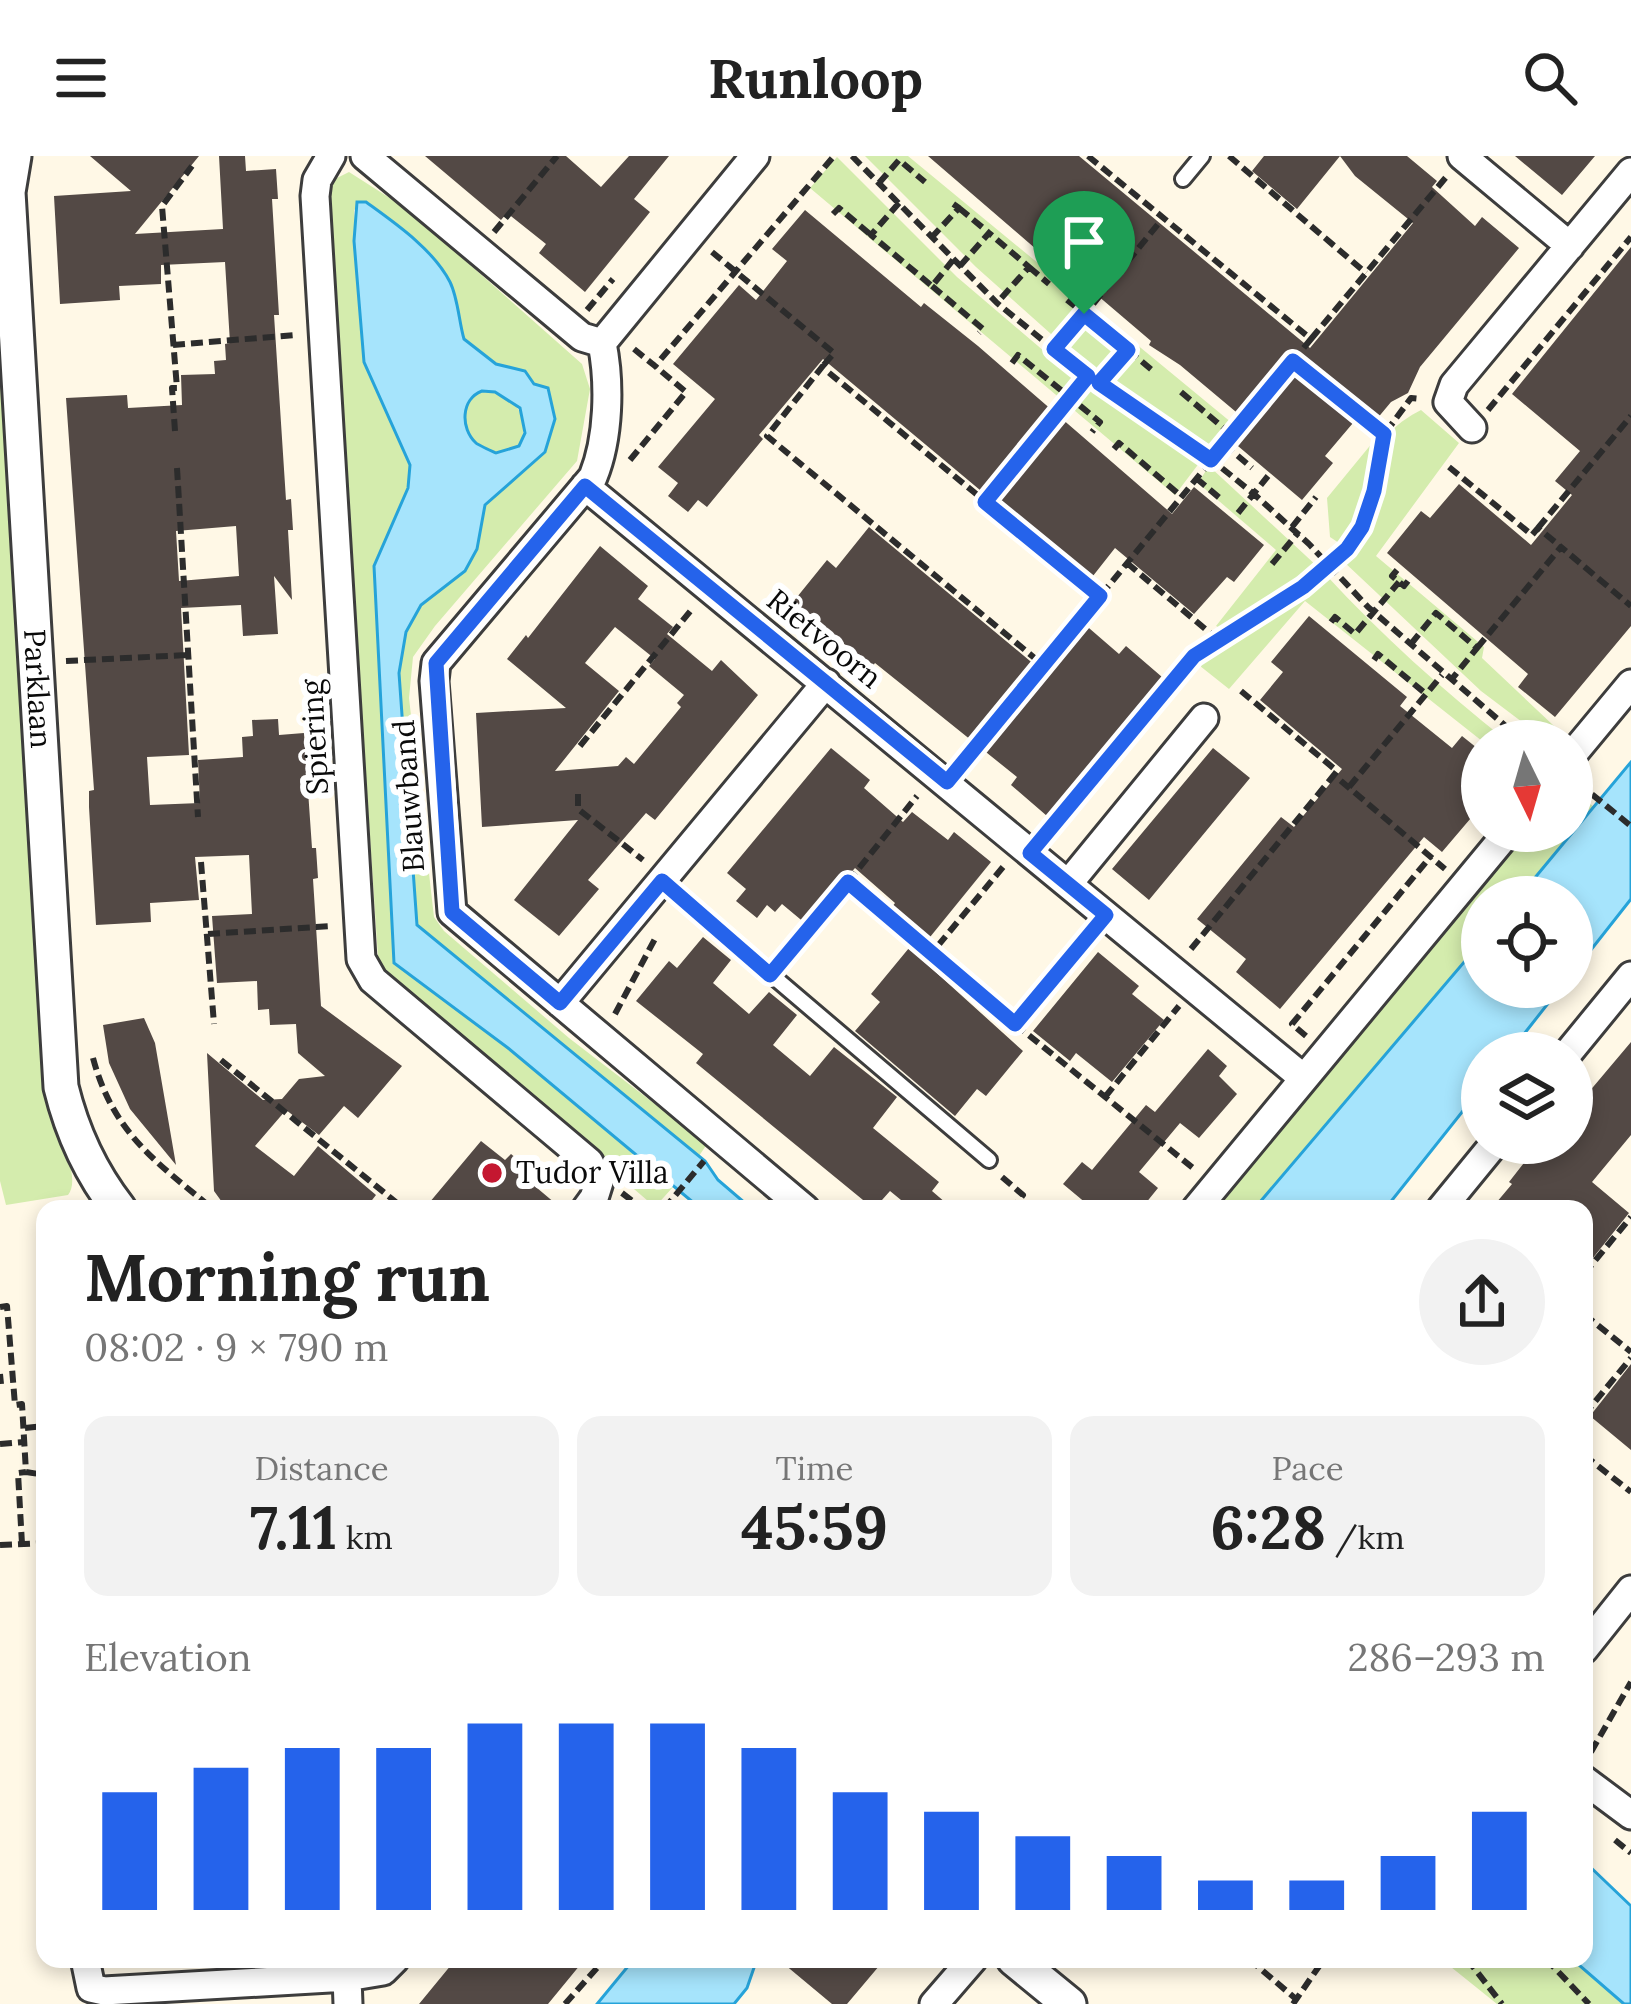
<!DOCTYPE html>
<meta charset="utf-8">
<style>
body{margin:0;font-family:Lora,serif;background:#f2f2f2;color:#222;height:100vh;display:flex;flex-direction:column;font-size:45px;white-space:nowrap}
*{box-sizing:border-box;margin:0}
p{font-size:39px;color:#767676}
.icon{flex:none;width:66px;height:66px;fill:none;stroke:currentColor;stroke-width:2;stroke-linecap:round;stroke-linejoin:round}
.map{position:relative;flex:1;overflow:hidden}
.side{position:absolute;left:36px;top:1044px;width:1557px;height:768px;display:flex;flex-direction:column;background:#fff;border-radius:24px;box-shadow:0 6px 18px #0003}
.side>*{flex:none}
.needle{width:78px;rotate:175deg}
.controls{position:absolute;left:1461px;top:564px;display:grid;gap:24px}
.controls a{display:grid;place-items:center;width:132px;height:132px;border-radius:50%;background:#fff;box-shadow:0 6px 18px #0003;font-size:60px}
.pin{position:absolute;display:grid;place-items:center;width:102px;height:102px;color:#fff;margin:-123px -51px;border-radius:50% 50% 50% 0;rotate:-45deg;box-shadow:0 0 12px #0007}
.pin .icon{rotate:45deg}
.round{display:grid;place-items:center;flex:none;width:126px;height:126px;border-radius:63px;background:#f2f2f2}
.overview{display:flex;align-items:center;justify-content:space-between;height:204px;padding:0 48px}
h1{font-size:66px;font-weight:700;line-height:90px}
.stats{display:grid;grid-template-columns:repeat(3,1fr);gap:18px;height:204px;padding:12px 48px}
.stats div{display:grid;align-content:center;border-radius:24px;background:#f2f2f2;text-align:center}
.stats b{font-size:60px;font-weight:700}
.stats small{font-size:33px;font-weight:400}
.stats p{font-size:33px}
.chart{height:336px;padding:24px 48px}
.chart p{display:flex;justify-content:space-between}
.chart svg{width:100%;height:216px;margin-top:12px;stroke:#2563eb;stroke-width:6}
header{display:flex;justify-content:space-between;align-items:center;height:156px;padding:0 48px;background:#fff;font-size:54px;font-weight:700}
.map>svg:first-child{display:block}
.green{fill:#d4ecad}
.water{fill:#a6e4fc;stroke:#26a3d9;stroke-width:3;fill-rule:evenodd}
.building{fill:#534945;fill-rule:evenodd}
.lines{fill:none;stroke-linecap:round;stroke-linejoin:round}
.service-casing{stroke:#3d3d3d;stroke-width:20}
.minor-casing{stroke:#3d3d3d;stroke-width:33}
.tertiary-casing{stroke:#3d3d3d;stroke-width:39}
.path{stroke:#2c2c2c;stroke-width:6;stroke-dasharray:12 6;stroke-linecap:butt}
.service{stroke:#fff;stroke-width:14}
.minor{stroke:#fff;stroke-width:27}
.tertiary{stroke:#fff;stroke-width:33}
.route-casing{stroke:#fff;stroke-width:24}
.route{stroke:#2563eb;stroke-width:15}
.poi-dot{fill:#c41730;stroke:#fff;stroke-width:4.5}
.labels{text-anchor:middle;stroke-width:12;stroke-linejoin:round;paint-order:stroke}
.street-label{font-size:30px;fill:#0a0a0a;stroke:#fff}
.poi-label{font-size:30px;fill:#0a0a0a;stroke:#fff;text-anchor:start}
</style>
<header><svg class="icon" aria-label="menu" viewBox="0 0 24 24"><path d="M4 6h16M4 12h16M4 18h16"/></svg>Runloop<svg class="icon" aria-label="search" viewBox="0 0 24 24"><circle cx="10" cy="10" r="6"/><path d="M15 15l6 6"/></svg></header>
<div class="map">
<svg width="1631" height="1848" viewBox="0 0 1631 1848">
<rect width="100%" height="100%" fill="#fff8e6"/>
<path class="green" d="M 865,0 L 908,0 L 1232,267 L 1214,292 L 1069,194 L 976,111 Z
M 837,1 L 957,121 L 1065,213 L 1200,306 L 1175,339 L 810,32 Z
M 349,16 L 407,53 L 582,208 L 590,233 L 577,305 L 435,470 L 413,501 L 409,542 L 434,761 L 444,775 L 569,882 L 707,988 L 699,1000 L 417,769 L 399,517 L 406,476 L 421,449 L 465,415 L 477,392 L 485,349 L 511,323 L 524,316 L 534,228 L 524,215 L 496,208 L 463,183 L 452,129 L 404,74 L 366,46 L 354,54 L 364,206 L 410,308 L 408,332 L 374,410 L 394,807 L 508,892 L 673,1031 L 655,1051 L 379,815 L 326,38 L 333,24 Z
M 0,192 L 45,938 C 50,964 84,1019 68,1039 L 6,1049 L 0,1025 Z
M 482,234 C 513,238 533,260 519,290 L 495,297 C 493,296 478,289 476,287 C 460,271 461,243 482,234 Z
M 1421,254 L 1459,287 L 1376,400 L 1484,491 L 1482,502 L 1554,570 L 1543,582 L 1481,535 L 1343,405 C 1358,382 1371,361 1379,335 C 1393,290 1370,281 1421,254 Z
M 1373,286 L 1365,344 L 1342,389 L 1330,381 L 1327,342 Z
M 1209,310 L 1319,412 L 1222,473 L 1216,470 L 1276,394 L 1198,327 Z
M 1326,419 C 1382,480 1442,533 1507,585 L 1482,585 L 1305,445 L 1229,533 L 1195,506 L 1207,494 L 1281,452 Z
M 1572,632 L 1595,652 L 1519,741 L 1482,741 L 1482,785 L 1254,1053 L 1212,1053 L 1526,675 L 1572,675 Z
M 1441,1803 L 1572,1803 L 1624,1848 L 1497,1848 Z"/>
<path class="water" d="M 357,46 L 366,46 C 395,67 433,93 450,126 C 458,142 459,166 464,183 L 496,208 L 525,215 L 534,228 L 548,232 L 555,263 L 545,296 L 485,349 L 477,393 L 465,415 L 421,449 L 406,476 L 399,517 L 417,769 L 705,1005 L 718,1024 L 752,1053 L 701,1053 L 508,892 L 394,807 L 374,410 L 408,332 L 410,309 L 364,206 L 354,85 ZM 482,235 L 495,236 L 520,252 L 525,277 L 519,290 L 496,297 C 494,296 478,289 476,287 C 460,272 461,243 482,235 Z
M 1631,606 L 1631,743 L 1572,818 L 1572,741 L 1519,741 Z
M 1482,785 L 1482,831 L 1561,831 L 1509,897 L 1482,897 L 1482,931 L 1385,1053 L 1254,1053 Z
M 1584,1705 L 1631,1750 L 1631,1848 L 1624,1848 L 1572,1803 L 1584,1803 Z
M 634,1803 L 757,1803 L 747,1832 L 734,1848 L 597,1848 Z"/>
<path class="building" d="M 90,0 L 199,0 L 135,78 L 223,73 L 219,0 L 245,0 L 246,15 L 276,13 L 278,43 L 272,43 L 279,159 L 274,159 L 286,344 L 291,343 L 293,374 L 288,374 L 292,444 L 274,420 L 278,478 L 243,480 L 241,449 L 181,452 L 189,599 L 147,601 L 150,649 L 200,647 L 198,604 L 243,601 L 242,581 L 253,580 L 252,564 L 278,563 L 279,579 L 304,577 L 312,692 L 316,692 L 318,722 L 313,723 L 321,850 L 402,910 L 358,962 L 344,950 L 319,979 L 286,954 L 255,990 L 294,1020 L 318,990 L 376,1039 L 365,1053 L 227,1053 L 214,1035 L 207,897 L 263,944 L 282,943 L 299,923 L 325,920 L 298,897 L 296,868 L 270,869 L 269,853 L 258,854 L 257,825 L 217,827 L 212,760 L 252,758 L 249,699 L 195,701 L 199,744 L 150,747 L 151,766 L 96,769 L 89,651 L 89,635 L 94,634 L 66,242 L 127,239 L 128,252 L 182,249 L 181,219 L 215,218 L 214,205 L 226,204 L 225,188 L 230,187 L 225,106 L 161,109 L 161,128 L 119,130 L 120,144 L 60,148 L 54,40 L 131,35 ZM 236,370 L 239,420 L 179,425 L 176,375 Z
M 425,0 L 566,0 L 601,31 L 629,0 L 669,0 L 634,43 L 650,56 L 585,136 L 539,97 L 546,88 L 507,57 L 501,64 Z
M 928,0 L 1079,0 L 1310,192 L 1413,67 L 1355,20 L 1340,0 L 1407,0 L 1437,25 L 1432,31 L 1475,70 L 1482,61 L 1519,92 L 1420,211 L 1408,237 L 1391,246 L 1376,264 L 1364,254 L 1325,300 L 1333,307 L 1302,344 L 1232,285 L 1248,266 L 1180,209 L 1149,189 L 1151,185 L 1097,139 L 1094,143 Z
M 1264,0 L 1340,0 L 1297,53 L 1252,15 Z
M 1515,0 L 1595,0 L 1562,39 Z
M 805,54 L 921,151 L 924,147 L 978,190 L 1172,358 L 1194,331 L 1264,389 L 1234,426 L 1227,421 L 1194,458 L 1115,392 L 1089,425 L 823,203 L 759,279 L 763,283 L 707,351 L 698,344 L 688,356 L 668,340 L 678,327 L 658,311 L 715,243 L 673,208 L 739,129 L 756,144 L 787,105 L 772,93 Z
M 1631,91 L 1631,470 L 1555,561 L 1518,531 L 1528,518 L 1387,397 L 1421,355 L 1430,362 L 1459,328 L 1531,389 L 1572,339 L 1555,325 L 1580,295 L 1512,238 Z
M 869,371 L 1042,515 L 1082,466 L 1119,498 L 1126,490 L 1162,521 L 1047,660 L 1011,629 L 1017,621 L 875,507 L 872,511 L 793,446 L 827,404 L 836,412 Z
M 600,390 L 648,430 L 638,443 L 673,471 L 667,478 L 712,515 L 721,504 L 758,539 L 655,664 L 646,657 L 588,724 L 599,733 L 559,780 L 514,744 L 578,664 L 482,671 L 476,557 L 566,552 L 507,503 L 526,479 L 528,482 ZM 615,471 L 655,503 L 649,510 L 684,539 L 677,547 L 681,551 L 634,608 L 626,601 L 618,610 L 555,615 L 619,535 L 585,507 Z
M 1309,460 L 1407,541 L 1400,550 L 1452,592 L 1462,580 L 1482,596 L 1482,649 L 1442,696 L 1424,681 L 1280,853 L 1236,816 L 1246,803 L 1197,763 L 1281,661 L 1294,671 L 1342,613 L 1260,544 L 1283,516 L 1271,506 Z
M 831,592 L 870,624 L 864,632 L 903,666 L 912,656 L 948,684 L 954,676 L 991,706 L 926,786 L 889,755 L 895,747 L 855,712 L 806,768 L 782,748 L 775,756 L 767,749 L 757,762 L 736,745 L 746,733 L 727,717 Z
M 1213,592 L 1250,622 L 1149,744 L 1112,713 Z
M 703,781 L 731,804 L 713,827 L 749,858 L 769,836 L 797,859 L 773,889 L 810,920 L 834,891 L 897,941 L 873,972 L 939,1026 L 932,1035 L 953,1053 L 912,1053 L 890,1035 L 874,1053 L 696,907 L 703,898 L 636,845 L 669,805 L 677,812 Z
M 909,792 L 1023,895 L 986,940 L 977,933 L 955,960 L 855,875 L 880,846 L 871,838 Z
M 1098,796 L 1139,830 L 1132,838 L 1164,864 L 1112,926 L 1076,897 L 1070,905 L 1033,875 Z
M 144,862 L 155,887 L 176,1009 L 130,953 L 109,907 L 103,869 Z
M 1631,886 L 1631,979 L 1592,1026 L 1629,1057 L 1584,1113 L 1584,1053 L 1491,1053 L 1512,1028 L 1509,1026 L 1527,1003 L 1531,1006 L 1548,987 L 1572,987 L 1572,956 Z
M 1208,893 L 1227,910 L 1219,920 L 1237,938 L 1199,982 L 1180,967 L 1139,1016 L 1158,1032 L 1141,1053 L 1093,1053 L 1063,1028 L 1082,1006 L 1092,1014 L 1146,949 L 1155,956 Z
M 481,985 L 505,1004 L 511,998 L 530,1014 L 524,1021 L 562,1053 L 424,1053 Z
M 1631,1208 L 1631,1294 L 1590,1260 Z
M 456,1803 L 585,1803 L 548,1848 L 419,1848 Z
M 778,1803 L 885,1803 L 847,1848 L 832,1848 Z"/>
<g class="lines">
<defs>
<path id="service" d="M 1183,23 L 1202,0
M 661,725 L 989,1004"/>
<path id="minor" d="M 331,0 L 317,24 L 315,40 L 361,803 L 373,824 L 589,1006 L 599,1026 L 594,1042 L 586,1053
M 365,0 L 582,181 L 602,187
M 1462,0 L 1570,90
M 602,187 C 610,227 609,282 593,321 L 436,507 L 434,525 L 452,756 L 805,1053
M 602,187 L 755,0
M 1472,272 L 1448,246 L 1454,229 L 1631,16
M 585,330 L 1302,921
M 1572,599 L 1631,528
M 1068,728 L 1204,562
M 560,847 L 826,527
M 1568,897 L 1631,820
M 1196,1053 L 1509,675
M 1441,1053 L 1495,987
M 1584,1493 L 1631,1434
M 1584,1624 L 1631,1659
M 85,1803 L 91,1832 L 104,1835 L 347,1821
M 348,1848 L 347,1821 L 383,1815 L 395,1803
M 934,1848 L 973,1803"/>
<g id="tertiary">
<path id="s1" d="M 14,0 L 8,36 L 61,931 C 72,976 90,1016 119,1053"/>
<path d="M 1014,1803 L 1069,1848"/>
</g>
</defs>
<use href="#service" class="service-casing"/>
<use href="#minor" class="minor-casing"/>
<use href="#tertiary" class="tertiary-casing"/>
<path class="path" d="M 852,0 L 997,147 L 1083,217 L 1202,296 L 1254,338 L 1309,388 L 1368,451 L 1523,585
M 1088,0 L 1311,183 L 1293,205 L 1384,278
M 1229,0 L 1366,117
M 879,27 L 899,4 L 925,26
M 899,47 L 871,79 L 932,130 L 953,104
M 959,52 L 988,76
M 833,58 L 839,52 L 871,79
M 494,76 L 557,0
M 931,82 L 959,52 L 952,47
M 712,96 L 834,197 L 822,211
M 960,110 L 989,77 L 1029,111 L 997,147
M 1029,111 L 1049,128
M 932,130 L 983,173 L 979,177
M 1067,144 L 1085,158 L 1163,62
M 587,154 L 613,123
M 1311,183 L 1447,20
M 173,189 L 295,179
M 634,193 L 655,210 L 834,0
M 1054,193 L 1085,158 L 1128,194 L 1099,228
M 1128,194 L 1152,214
M 1012,207 L 1018,199 L 1100,266 L 1092,276
M 1181,236 L 1232,279
M 1488,254 L 1631,81
M 175,275 L 172,232 L 177,232 L 162,50 L 192,10
M 1224,288 L 1252,312
M 1114,293 L 1119,287 L 1181,340
M 630,304 L 686,236 L 655,210
M 1449,311 L 1532,379 L 1538,372 L 1561,391
M 177,312 L 198,661
M 1196,322 L 1222,344
M 985,346 L 1088,220
M 1238,357 L 1268,320
M 1292,371 L 1316,341
M 1538,372 L 1631,260
M 1127,407 L 1216,482
M 1272,408 L 1298,377
M 1397,414 L 1392,420 L 1404,430 L 1408,425
M 1101,439 L 1293,205
M 1331,466 L 1335,461 L 1355,478 L 1399,426
M 1411,488 L 1436,457 L 1477,492 L 1451,524
M 1477,492 L 1561,391 L 1631,450
M 1374,504 L 1378,498 L 1426,538
M 66,505 L 188,499
M 1241,535 L 1337,615 L 1334,619
M 580,590 L 692,453
M 961,609 L 1100,440 L 822,211 L 767,280 L 1043,509
M 1578,627 L 1631,670
M 1349,631 L 1442,519
M 578,638 L 578,653 L 643,704
M 1048,675 L 1194,500 L 1303,431 L 1347,393 L 1362,371 L 1374,335 L 1383,280 L 1411,242 L 1421,243
M 201,706 L 214,868
M 1003,711 L 931,798 L 1015,868 L 1087,782
M 848,726 L 917,640
M 208,778 L 332,770
M 1191,793 L 1334,619 L 1445,713
M 782,805 L 848,726 L 931,798
M 615,858 L 657,779
M 1015,868 L 1193,1012
M 1306,880 L 1292,868 L 1431,700
M 93,902 C 113,977 156,1006 213,1053
M 221,904 L 397,1047 L 393,1053
M 1105,941 L 1179,850
M 1002,1021 L 1023,1039 L 1012,1053
M 622,1037 L 643,1053
M 664,1053 L 704,1005
M 1584,1118 L 1631,1061
M 0,1151 L 7,1150 L 15,1249 L 22,1248 L 26,1316 L 45,1319
M 1584,1158 L 1631,1196
M 0,1218 L 1,1228
M 1584,1259 L 1631,1202
M 25,1272 L 45,1270
M 0,1288 L 24,1286
M 1584,1299 L 1631,1336
M 22,1388 L 18,1317 L 26,1316
M 0,1389 L 45,1387
M 1591,1596 L 1631,1526
M 1615,1684 L 1631,1697
M 1249,1803 L 1296,1843
M 1467,1803 L 1502,1848
M 1546,1803 L 1589,1848
M 565,1848 L 605,1803
M 1293,1848 L 1324,1803"/>
<use href="#service" class="service"/>
<use href="#minor" class="minor"/>
<use href="#tertiary" class="tertiary"/>
</g>
<g class="lines">
<defs>
<path id="route" d="M 1084,158 L 1128,194 L 1099,227 L 1211,304 L 1293,205 L 1384,278 L 1374,335 L 1362,371 L 1347,393 L 1303,431 L 1194,500 L 1030,697 L 1106,759 L 1015,868 L 848,726 L 770,819 L 662,725 L 560,847 L 452,756 L 436,507 L 585,330 L 947,626 L 1100,440 L 985,346 L 1088,220 L 1054,193 Z"/>
</defs>
<use href="#route" class="route-casing"/>
<use href="#route" class="route"/>
</g>
<circle class="poi-dot" cx="492" cy="1017" r="12"/>
<g class="labels">
<g class="street-label">
<text transform="translate(824 483) rotate(39)" y="10">Rietvoorn</text>
<text dy="10" stroke="none"><textPath href="#s1" startOffset="534">Parklaan</textPath></text>
<text transform="translate(315 581) rotate(-93)" y="10">Spiering</text>
<text transform="translate(409 640) rotate(-94)" y="10">Blauwband</text>
</g>
<g class="poi-label">
<text x="516" y="1027">Tudor Villa</text>
</g>
</g>
</svg>
<div class="controls">
<a><svg class="needle" viewBox="-14 -14 28 28"><path d="M0-13l5 13h-10z" fill="#e53935"/><path d="M0 13l5-13h-10z" fill="#767676"/></svg></a>
<a><svg class="icon" aria-label="locate" viewBox="0 0 24 24"><circle cx="12" cy="12" r="6"/><path d="M12 2v4M12 18v4M2 12h4M18 12h4"/></svg></a>
<a><svg class="icon" aria-label="layers" viewBox="0 0 24 24"><path d="M12 4l9 5-9 5-9-5zM3 14l9 5 9-5"/></svg></a>
</div>
<div class="pin" style="left:1084px;top:158px;background:#1e9e55"><svg class="icon" aria-label="arrive" viewBox="0 0 24 24"><path d="M6 21V4h12l-3 4 3 4H6"/></svg></div>
<section class="side">
<div class="overview"><div><h1>Morning run</h1><p>08:02 · 9 × 790 m</p></div><a class="round"><svg class="icon" aria-label="share" viewBox="0 0 24 24"><path d="M12 15V3M7 8l5-5 5 5M5 13v7h14v-7"/></svg></a></div>
<div class="stats">
<div><p>Distance</p><b>7.11<small> km</small></b></div>
<div><p>Time</p><b>45:59</b></div>
<div><p>Pace</p><b>6:28<small> /km</small></b></div>
</div>
<div class="chart"><p><span>Elevation</span>286–293 m</p>
<svg viewBox="0 0 160 44" preserveAspectRatio="none"><path d="M5 44V20M15 44V15M25 44V11M35 44V11M45 44V6M55 44V6M65 44V6M75 44V11M85 44V20M95 44V24M105 44V29M115 44V33M125 44V38M135 44V38M145 44V33M155 44V24"/></svg>
</div>
</section>
</div>
